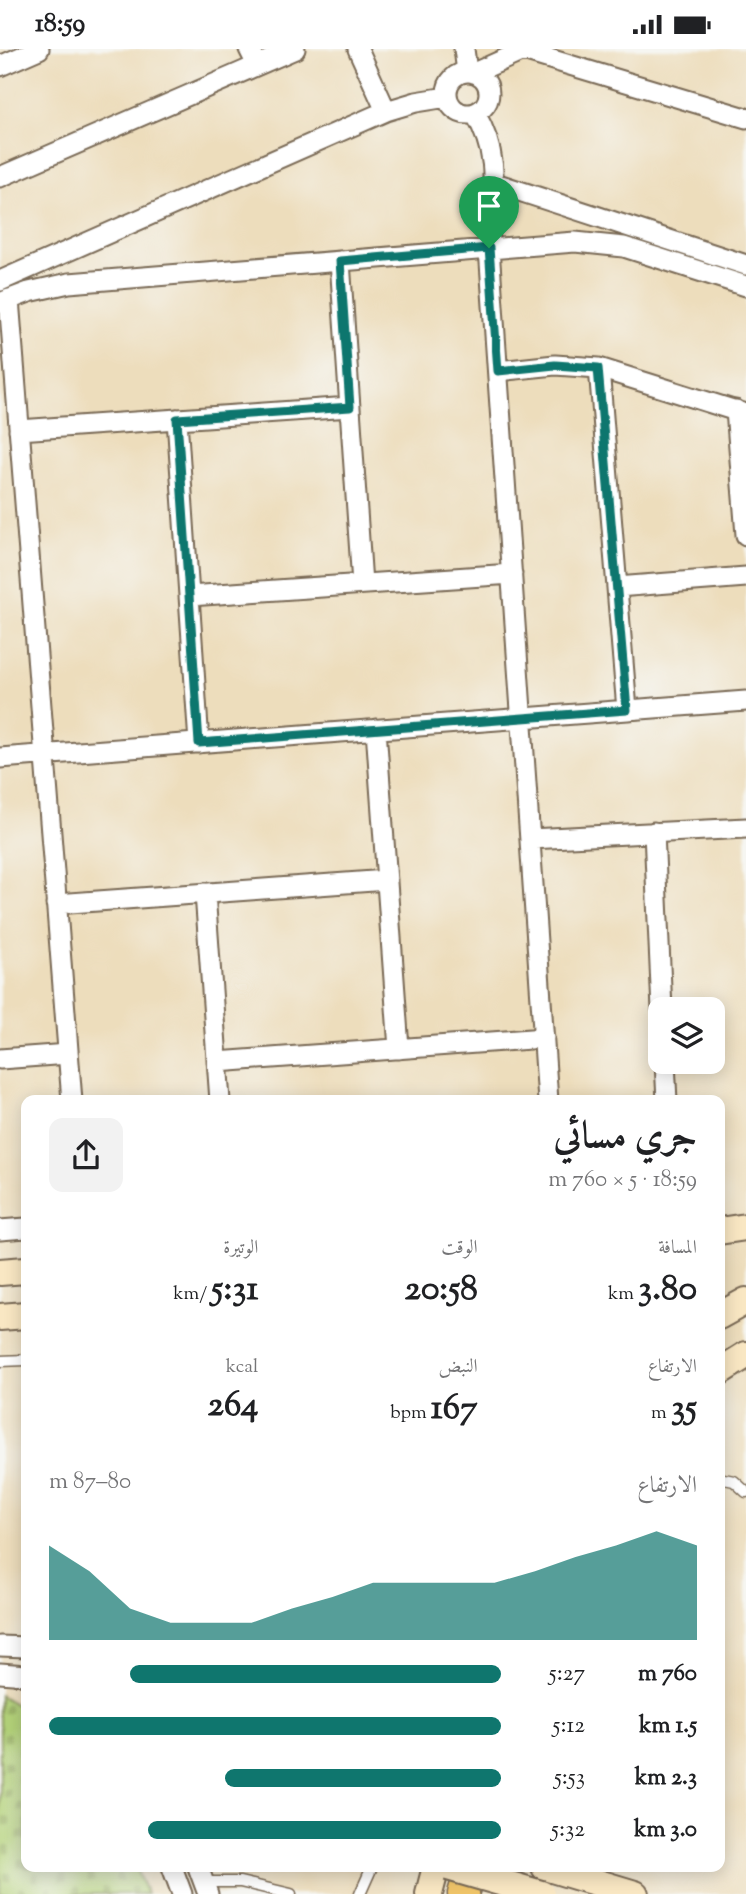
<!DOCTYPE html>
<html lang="ar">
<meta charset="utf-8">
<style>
body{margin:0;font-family:"Sorts Mill Goudy",Amiri,serif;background:#f2f2f2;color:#202124;direction:rtl;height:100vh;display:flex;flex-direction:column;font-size:26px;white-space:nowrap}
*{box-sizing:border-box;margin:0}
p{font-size:23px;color:#757577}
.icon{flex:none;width:38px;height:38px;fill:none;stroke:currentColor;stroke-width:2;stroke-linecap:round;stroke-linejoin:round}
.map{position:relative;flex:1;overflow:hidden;direction:ltr}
.drawer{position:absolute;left:21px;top:1046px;width:704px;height:777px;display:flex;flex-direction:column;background:#fff;border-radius:14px;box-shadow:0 4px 18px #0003;direction:rtl}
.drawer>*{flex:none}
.tools{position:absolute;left:648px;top:948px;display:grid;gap:14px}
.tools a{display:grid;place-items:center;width:77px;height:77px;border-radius:14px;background:#fff;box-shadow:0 4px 18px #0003;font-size:35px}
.pin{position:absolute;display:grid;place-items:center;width:60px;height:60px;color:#fff;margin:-72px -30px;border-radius:50% 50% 50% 0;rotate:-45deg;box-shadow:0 0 7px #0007}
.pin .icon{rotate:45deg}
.round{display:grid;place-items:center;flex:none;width:74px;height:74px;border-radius:14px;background:#f2f2f2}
.summary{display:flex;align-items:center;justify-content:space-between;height:119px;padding:0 28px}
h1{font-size:38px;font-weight:800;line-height:52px}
.metrics{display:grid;grid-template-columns:repeat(3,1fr);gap:10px;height:119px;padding:7px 28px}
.metrics div{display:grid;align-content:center}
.metrics b{font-size:35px;font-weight:800}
.metrics small{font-size:19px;font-weight:400}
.metrics p{font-size:19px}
.chart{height:196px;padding:14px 28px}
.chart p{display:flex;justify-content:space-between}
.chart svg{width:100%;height:126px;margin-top:7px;fill:#0f766e;opacity:.7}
ul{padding:0 28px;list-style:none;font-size:23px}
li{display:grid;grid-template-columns:112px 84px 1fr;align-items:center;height:52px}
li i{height:18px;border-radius:9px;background:#0f766e}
.status{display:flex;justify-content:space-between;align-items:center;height:49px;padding:0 35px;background:#fff;direction:ltr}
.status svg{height:19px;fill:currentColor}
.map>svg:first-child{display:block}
.cemetery{fill:url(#cemetery-stones);stroke:#777e4c;stroke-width:2}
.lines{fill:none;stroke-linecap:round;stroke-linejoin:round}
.lane-casing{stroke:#796955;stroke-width:13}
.street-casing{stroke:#796955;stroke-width:23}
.secondary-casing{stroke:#796955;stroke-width:30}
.primary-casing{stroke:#796955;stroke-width:33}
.lane{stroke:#fff;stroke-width:10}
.street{stroke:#fff;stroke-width:19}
.secondary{stroke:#f9e7c3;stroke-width:26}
.primary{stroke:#efc469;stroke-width:30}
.secondary-bridge-casing{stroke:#796955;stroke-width:30;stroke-linecap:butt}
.secondary-bridge{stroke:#f9e7c3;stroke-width:26}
.route-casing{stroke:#fff;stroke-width:14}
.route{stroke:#0f766e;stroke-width:9}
</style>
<div class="status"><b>18:59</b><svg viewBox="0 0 49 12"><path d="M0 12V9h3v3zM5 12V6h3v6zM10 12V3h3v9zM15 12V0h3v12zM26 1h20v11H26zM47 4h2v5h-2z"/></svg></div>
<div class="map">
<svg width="746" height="1845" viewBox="0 0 746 1845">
<defs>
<pattern id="cemetery-stones" width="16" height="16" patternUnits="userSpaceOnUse" patternTransform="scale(1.75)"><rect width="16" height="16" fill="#b3d279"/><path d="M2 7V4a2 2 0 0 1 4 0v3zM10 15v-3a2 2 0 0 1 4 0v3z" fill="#9bb468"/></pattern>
</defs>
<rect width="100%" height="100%" fill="#f6f6f2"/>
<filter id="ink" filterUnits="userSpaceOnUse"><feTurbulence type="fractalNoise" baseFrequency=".0143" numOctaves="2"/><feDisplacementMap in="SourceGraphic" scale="14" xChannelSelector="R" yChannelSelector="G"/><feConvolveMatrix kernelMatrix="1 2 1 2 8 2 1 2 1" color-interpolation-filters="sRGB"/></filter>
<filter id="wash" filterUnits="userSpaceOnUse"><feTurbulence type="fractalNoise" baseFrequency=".00686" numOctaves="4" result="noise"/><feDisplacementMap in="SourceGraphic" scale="28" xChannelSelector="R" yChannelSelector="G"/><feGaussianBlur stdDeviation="1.57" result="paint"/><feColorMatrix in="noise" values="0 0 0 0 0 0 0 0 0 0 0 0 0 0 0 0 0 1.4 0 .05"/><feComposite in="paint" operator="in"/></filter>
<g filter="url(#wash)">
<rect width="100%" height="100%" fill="#edddbc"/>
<path class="cemetery" d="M 0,1646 L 26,1662 L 26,1818 L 135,1818 L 147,1845 L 0,1845 Z"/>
</g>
<g filter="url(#ink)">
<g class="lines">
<defs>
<path id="lane" d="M 0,1312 L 26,1311
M 719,1429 L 734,1432 L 746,1443
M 204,1833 L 240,1833 L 291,1845
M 508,1833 L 518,1818
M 360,1845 L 372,1818"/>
<path id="street" d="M 249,0 L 257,16
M 358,0 L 386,62
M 464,0 L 467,23
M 523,2 L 746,69
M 0,17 L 39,0
M447 44a21 21 0 1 1 42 0a21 21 0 1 1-42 0Z
M 474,24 L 527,0
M 475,64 C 504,115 490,146 489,199 L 548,1052
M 0,128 L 295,0
M 495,134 L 746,216
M 340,212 L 362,535
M 0,232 L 386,62 L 416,53 L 447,48
M 9,250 L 72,1052
M 0,254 L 29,243 L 69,234 L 575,193 L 624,198 L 746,237
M 599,319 L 627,661
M 498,322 L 555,316 L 599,319 L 746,365
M 736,361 L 746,486
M 177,370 L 199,694
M 19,381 L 350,358
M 617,538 L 746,528
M 189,547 L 512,525
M 376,680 L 399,1000
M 0,709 L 746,652
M 654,783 L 662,961
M 530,790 L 746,779
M 205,844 L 220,1052
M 56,855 L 387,831
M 0,1010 L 68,1005
M 217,1013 L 544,989
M 665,1013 L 667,1052
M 0,1181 L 26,1179
M 0,1597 L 26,1598
M 0,1624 L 26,1626
M 172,1818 L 182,1845
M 198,1818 L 208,1845"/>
<path id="secondary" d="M 719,1182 L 746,1178
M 0,1223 L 26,1221
M 719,1267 L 746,1252
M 0,1268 L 26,1266
M 719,1323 L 746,1306
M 545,1818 L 635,1845
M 429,1845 L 436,1818"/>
<path id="primary" d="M 463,1845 L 471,1818"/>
</defs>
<use href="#lane" class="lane-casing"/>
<use href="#street" class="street-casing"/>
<use href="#secondary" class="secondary-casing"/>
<use href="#primary" class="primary-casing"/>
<use href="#lane" class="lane"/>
<use href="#street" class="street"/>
<use href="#secondary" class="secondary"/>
<use href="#primary" class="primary"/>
<defs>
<path id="secondary-bridge" d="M 448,1818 L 541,1845"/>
</defs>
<use href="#secondary-bridge" class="secondary-bridge-casing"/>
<use href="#secondary-bridge" class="secondary-bridge"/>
</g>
</g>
<g class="lines" filter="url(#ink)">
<defs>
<path id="route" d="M 489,199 L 498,322 L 555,316 L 598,319 L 627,661 L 199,694 L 177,370 L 350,358 L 340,212 Z"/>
</defs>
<use href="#route" class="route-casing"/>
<use href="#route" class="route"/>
</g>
</svg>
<div class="tools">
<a><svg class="icon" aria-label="layers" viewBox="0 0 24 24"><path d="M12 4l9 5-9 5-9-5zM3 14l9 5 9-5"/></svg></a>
</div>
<div class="pin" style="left:489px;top:199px;background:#1e9e55"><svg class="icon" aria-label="arrive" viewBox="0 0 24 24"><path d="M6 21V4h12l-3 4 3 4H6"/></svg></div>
<section class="drawer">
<div class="summary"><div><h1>جري مسائي</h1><p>18:59 · 5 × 760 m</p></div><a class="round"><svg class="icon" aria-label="share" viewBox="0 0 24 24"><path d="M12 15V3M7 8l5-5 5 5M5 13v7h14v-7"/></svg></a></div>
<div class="metrics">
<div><p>المسافة</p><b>3.80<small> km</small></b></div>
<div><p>الوقت</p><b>20:58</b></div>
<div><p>الوتيرة</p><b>5:31<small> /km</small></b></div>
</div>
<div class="metrics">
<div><p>الارتفاع</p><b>35<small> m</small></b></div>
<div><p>النبض</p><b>167<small> bpm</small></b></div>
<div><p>kcal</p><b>264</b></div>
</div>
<div class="chart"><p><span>الارتفاع</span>80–87 m</p>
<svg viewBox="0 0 160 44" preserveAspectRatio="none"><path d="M0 44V11L10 20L20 33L30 38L40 38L50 38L60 33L70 29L80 24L90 24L100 24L110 24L120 20L130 15L140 11L150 6L160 11V44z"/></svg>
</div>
<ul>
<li><b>760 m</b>5:27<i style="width:82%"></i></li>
<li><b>1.5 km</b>5:12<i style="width:100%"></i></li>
<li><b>2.3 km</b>5:53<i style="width:61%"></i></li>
<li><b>3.0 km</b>5:32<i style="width:78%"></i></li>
</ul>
</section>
</div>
